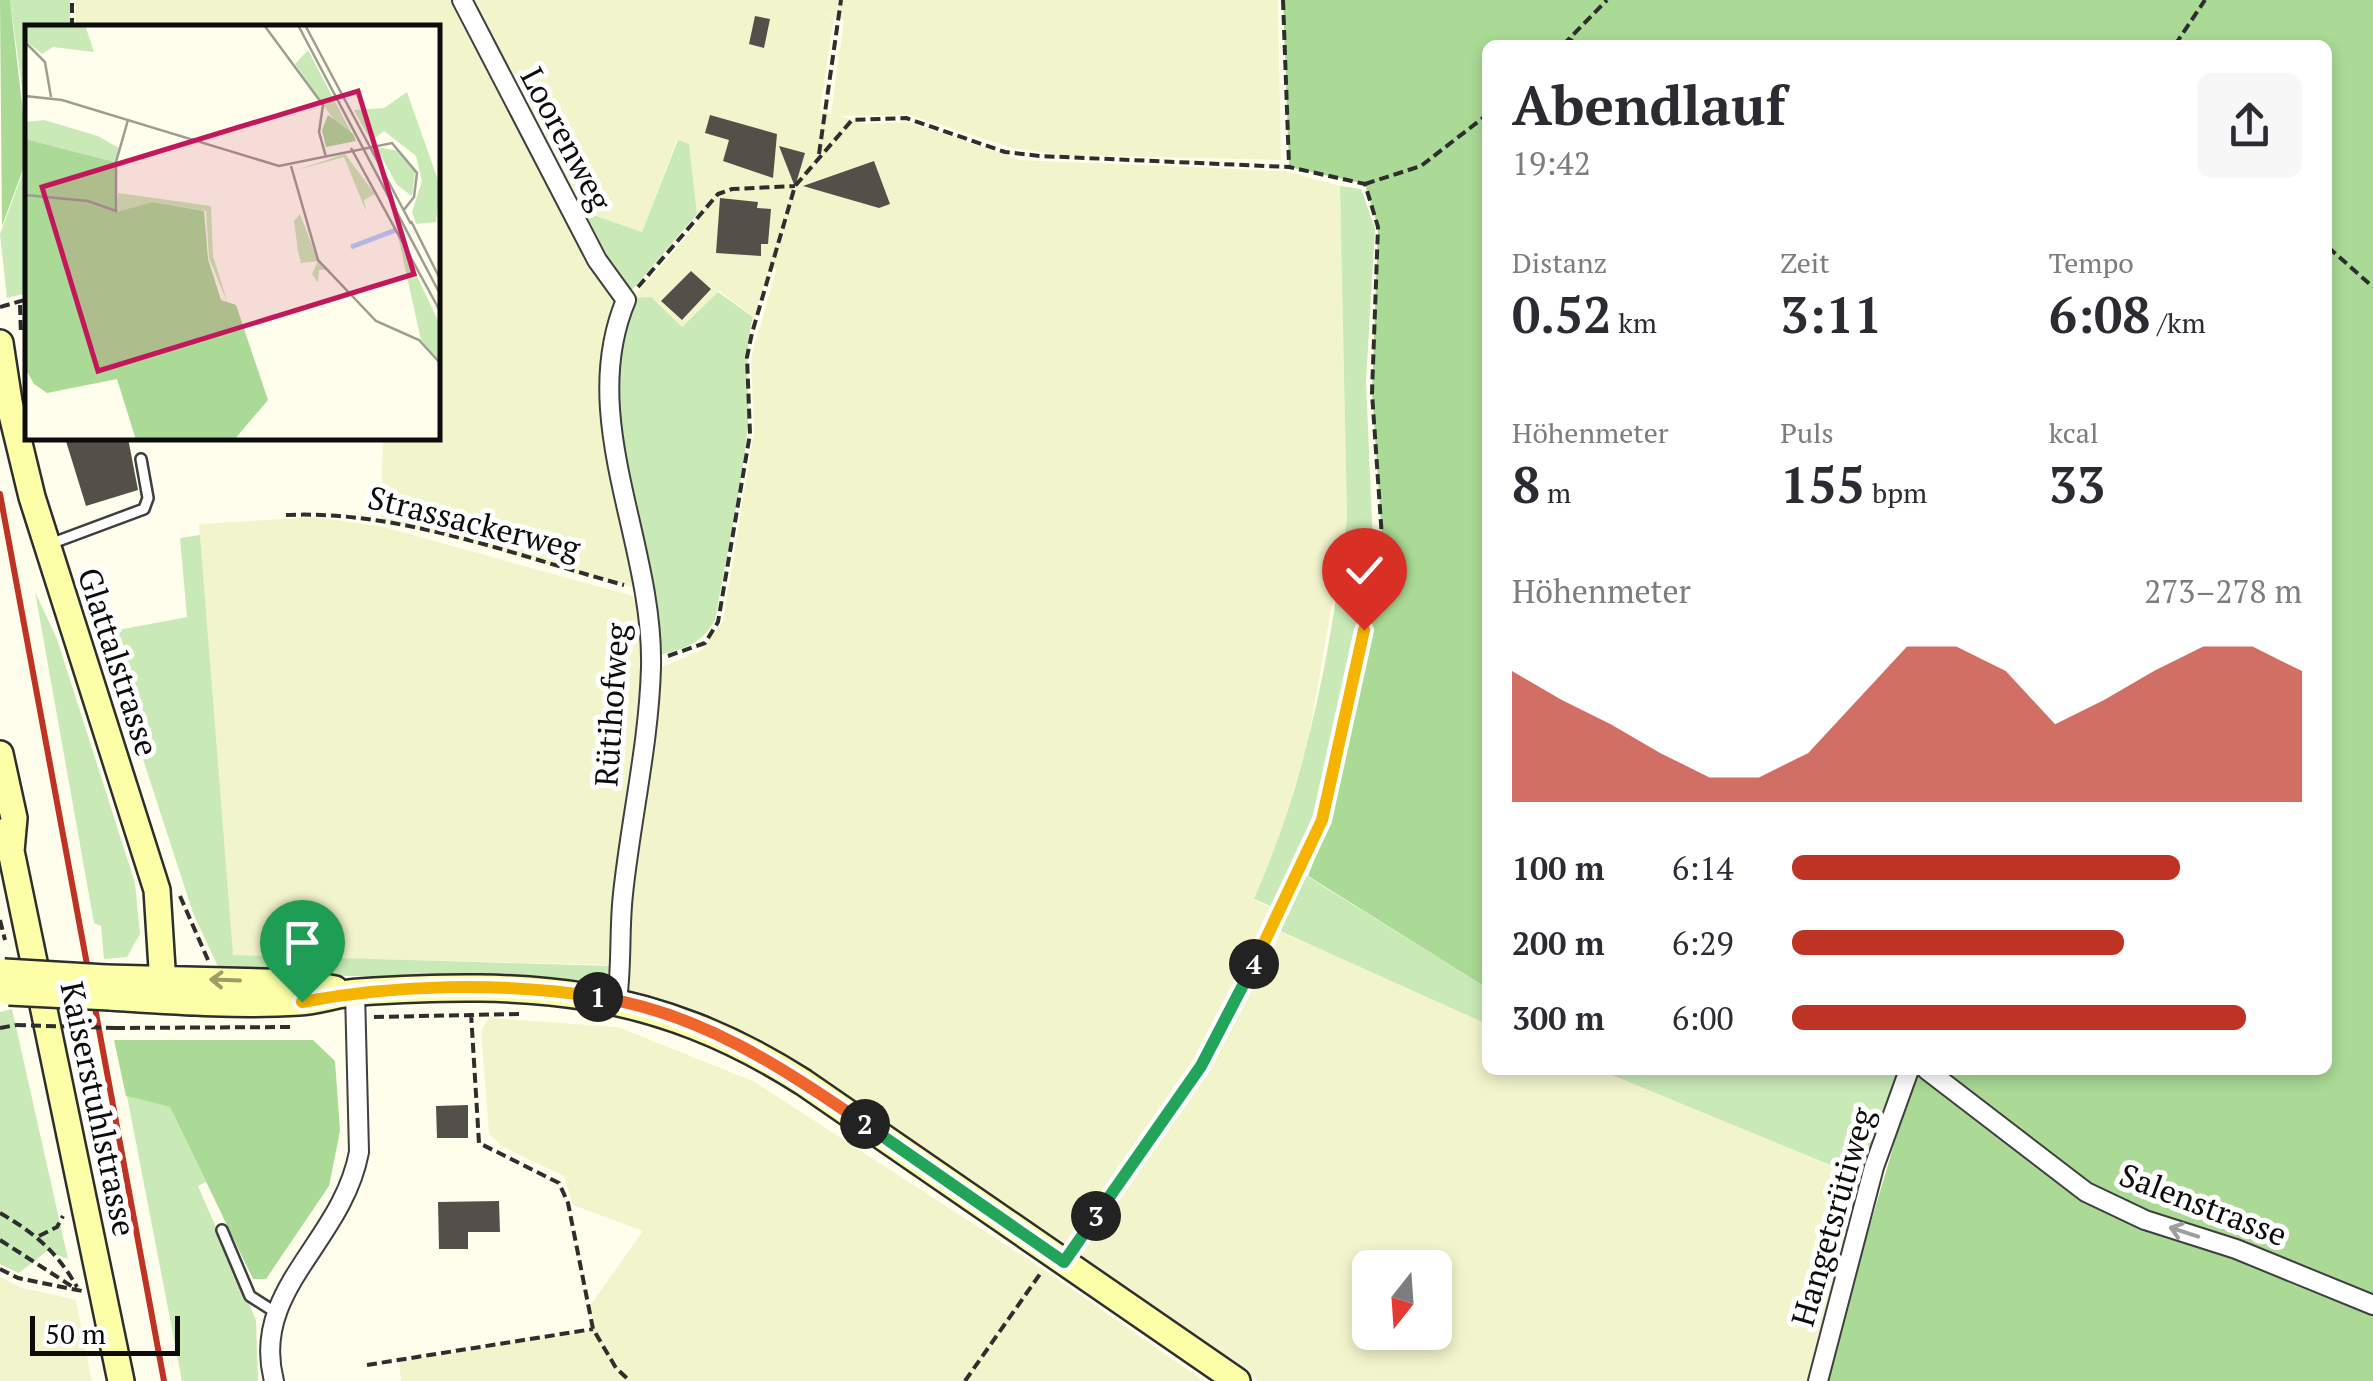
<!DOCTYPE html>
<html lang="de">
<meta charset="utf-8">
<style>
body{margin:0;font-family:"PT Serif",serif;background:#f7f7f7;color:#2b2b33;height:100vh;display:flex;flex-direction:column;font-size:38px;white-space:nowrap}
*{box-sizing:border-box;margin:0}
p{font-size:32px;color:#7c7c81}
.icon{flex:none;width:55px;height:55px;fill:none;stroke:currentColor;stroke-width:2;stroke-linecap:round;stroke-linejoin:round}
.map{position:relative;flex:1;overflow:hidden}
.drawer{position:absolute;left:1482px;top:40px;width:850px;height:1035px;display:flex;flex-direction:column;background:#fff;border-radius:15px;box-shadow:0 5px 15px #0003}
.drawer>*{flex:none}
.needle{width:65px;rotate:197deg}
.buttons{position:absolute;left:1352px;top:1250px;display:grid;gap:20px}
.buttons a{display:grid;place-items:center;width:100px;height:100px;border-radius:15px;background:#fff;box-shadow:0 5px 15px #0003;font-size:50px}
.scale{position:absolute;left:30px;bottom:25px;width:150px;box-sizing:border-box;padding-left:10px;border:5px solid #0c0c0c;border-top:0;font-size:28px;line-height:35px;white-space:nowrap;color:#0c0c0c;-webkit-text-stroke:8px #fff;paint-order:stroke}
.pin{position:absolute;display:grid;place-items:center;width:85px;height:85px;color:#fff;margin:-102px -42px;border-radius:50% 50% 50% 0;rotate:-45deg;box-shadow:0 0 10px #0007}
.pin .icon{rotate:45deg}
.km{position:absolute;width:50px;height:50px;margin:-25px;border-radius:50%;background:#222;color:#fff;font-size:28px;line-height:50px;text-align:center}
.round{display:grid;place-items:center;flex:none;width:105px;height:105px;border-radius:15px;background:#f7f7f7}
.overview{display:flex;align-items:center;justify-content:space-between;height:170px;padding:0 30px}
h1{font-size:55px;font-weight:700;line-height:75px}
.metrics{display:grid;grid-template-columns:repeat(3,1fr);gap:15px;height:170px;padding:10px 30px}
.metrics div{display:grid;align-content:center}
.metrics b{font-size:50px;font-weight:700}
.metrics small{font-size:28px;font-weight:400}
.metrics p{font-size:28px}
.chart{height:280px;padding:20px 30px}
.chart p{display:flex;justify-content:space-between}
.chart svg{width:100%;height:180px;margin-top:10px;fill:#be3323;opacity:.7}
ul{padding:0 30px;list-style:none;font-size:32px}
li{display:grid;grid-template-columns:160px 120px 1fr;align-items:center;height:75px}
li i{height:25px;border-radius:12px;background:#be3323}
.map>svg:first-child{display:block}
.farmland{fill:#f2f5cc;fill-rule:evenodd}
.green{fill:#c9e9b6}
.forest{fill:#aada95}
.building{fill:#554f49}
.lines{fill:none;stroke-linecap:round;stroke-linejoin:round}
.lane-casing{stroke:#3f3f3f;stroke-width:14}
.street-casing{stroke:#3f3f3f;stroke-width:22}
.secondary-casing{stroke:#2e2e2e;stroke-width:30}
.path{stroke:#2e2e2e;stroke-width:4;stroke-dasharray:10 5;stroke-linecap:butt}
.lane{stroke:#fff;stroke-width:9}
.street{stroke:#fff;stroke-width:18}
.secondary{stroke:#fcffa7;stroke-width:25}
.rail{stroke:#be3323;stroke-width:6}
.secondary-bridge-casing{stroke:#2e2e2e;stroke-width:30;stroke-linecap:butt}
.path-bridge{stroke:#2e2e2e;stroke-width:4;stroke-dasharray:10 5;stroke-linecap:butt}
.secondary-bridge{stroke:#fcffa7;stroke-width:25}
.oneway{stroke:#9c9e69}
.oneway2{stroke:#9e9e9e}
.split-1-casing{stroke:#fff;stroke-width:20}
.split-2-casing{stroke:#fff;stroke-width:20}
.split-3-casing{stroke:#fff;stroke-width:20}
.split-4-casing{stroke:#fff;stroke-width:20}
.split-5-casing{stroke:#fff;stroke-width:20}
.split-1{stroke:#f5b400;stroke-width:12}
.split-2{stroke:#f0652b;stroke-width:12}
.split-3{stroke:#22a559;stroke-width:12}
.split-4{stroke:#22a559;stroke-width:12}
.split-5{stroke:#f5b400;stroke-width:12}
.labels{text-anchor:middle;stroke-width:10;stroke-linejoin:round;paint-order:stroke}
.street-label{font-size:32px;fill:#0c0c0c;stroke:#fff}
.inset-river{fill:none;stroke:#b0d2f7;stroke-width:5}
.inset-road{fill:none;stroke:#9e9d92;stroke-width:2.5}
.view{fill:#c2185b;fill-opacity:0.15;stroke:#c2185b;stroke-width:5}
.inset-edge{fill:none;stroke:#0c0c0c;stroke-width:5}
</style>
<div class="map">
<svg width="2373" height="1381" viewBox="0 0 2373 1381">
<rect width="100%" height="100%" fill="#fffeec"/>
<path class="farmland" d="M 76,0 L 453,0 L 592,266 L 617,304 L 607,332 L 603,392 L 640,589 L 381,519 L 383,438 L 438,438 L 438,28 L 76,28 Z
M 465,0 L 1278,0 L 1281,160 L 1062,155 L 1013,148 L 909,115 L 841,116 L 865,124 L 908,122 L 1021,160 L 1285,171 L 1340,186 L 1347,517 L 1308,742 L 1275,851 L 1254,900 L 1278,911 L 1195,1066 L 1065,1249 L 758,1039 L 700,1011 L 628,991 L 628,896 L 657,669 L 702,650 L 723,621 L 754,432 L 751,357 L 777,268 L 768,272 L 754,317 L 719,291 L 682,327 L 633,298 L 698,223 L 689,144 L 677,140 L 642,232 L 572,207 ZM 824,14 L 844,20 L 831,114 L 820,110 L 834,18 Z
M 316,517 L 384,527 L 640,598 L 647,660 L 615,965 L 232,956 L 199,524 Z
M 1276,930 L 1487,1020 L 1488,1070 L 1605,1070 L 1864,1180 L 1814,1381 L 1258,1381 L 1076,1254 L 1202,1071 ZM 1370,1268 L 1435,1268 L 1435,1332 L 1370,1332 Z
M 489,1018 L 618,1027 L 753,1081 L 1043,1269 L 1204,1381 L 401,1381 L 399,1362 L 593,1329 L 590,1306 L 643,1231 L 573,1205 L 564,1176 L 503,1147 L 489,1134 L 481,1031 Z
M 0,1277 L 23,1288 L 76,1300 L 92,1381 L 0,1381 Z"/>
<path class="green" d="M 10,0 L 70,0 L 70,27 L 28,28 L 27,124 Z
M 678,140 L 689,144 L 697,214 L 632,290 L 624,293 L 571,207 L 642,232 Z
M 27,161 L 27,293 L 7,298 L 0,234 Z
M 1340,186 L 1361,189 L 1375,228 L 1366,382 L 1373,545 L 1324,819 L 1297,870 L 1487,988 L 1487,1024 L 1278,930 L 1287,913 L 1254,899 C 1307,780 1332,646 1347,517 Z
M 718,292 L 753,317 C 742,357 752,394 747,434 C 740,496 726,558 715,620 C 701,645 683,649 656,656 L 610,393 L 633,298 L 651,297 L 682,327 Z
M 200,535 L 233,955 L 615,966 L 601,982 L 221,973 L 193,913 L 102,633 L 187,617 L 180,538 Z
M 35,592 L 57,639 L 135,883 L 140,934 L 127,957 L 104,959 L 101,926 L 94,923 Z
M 12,1009 L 68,1259 L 47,1251 L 19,1273 L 0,1264 L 0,1012 Z
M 1600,1070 L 1904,1070 L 1864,1179 Z
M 127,1096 L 170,1107 L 206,1182 L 198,1186 L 256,1320 L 258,1381 L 182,1381 Z"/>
<path class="forest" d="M 0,0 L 10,0 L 28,156 L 2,226 Z
M 1283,0 L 2373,0 L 2373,1381 L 1824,1381 L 1916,1070 L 2328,1070 L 2328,45 L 1488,45 L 1487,988 L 1308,876 L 1328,824 L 1382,538 L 1372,393 L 1378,227 L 1365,184 L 1289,167 Z
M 114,1040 L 313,1040 L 335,1061 L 340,1131 L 329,1186 L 266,1279 L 253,1279 L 170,1107 L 126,1096 Z"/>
<path class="building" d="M 755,16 L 770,19 L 764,48 L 749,44 Z
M 710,115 L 777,134 L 773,178 L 723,161 L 729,140 L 705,133 Z
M 779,146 L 805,153 L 795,187 Z
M 874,161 L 890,204 L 879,208 L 803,186 Z
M 720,198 L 758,202 L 757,208 L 771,209 L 768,244 L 761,244 L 761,256 L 716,253 Z
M 691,271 L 711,289 L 682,320 L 661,301 Z
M 65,438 L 128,438 L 138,490 L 86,506 Z
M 468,1105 L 468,1138 L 437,1138 L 436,1106 Z
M 499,1201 L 500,1232 L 468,1232 L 468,1249 L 439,1249 L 438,1202 Z"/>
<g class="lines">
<defs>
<path id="lane" d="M 50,544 L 144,509 L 148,498 L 141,459
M 222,1230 L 250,1296 L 275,1312"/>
<path id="street" d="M 462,0 L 597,260 L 626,300 C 576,419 654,542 651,667 C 649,743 631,818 623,894 C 619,929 622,965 617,1000
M 1927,1070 L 2086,1192 L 2145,1220 L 2236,1249 L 2373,1305
M 274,1381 C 250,1289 342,1243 359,1152 L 355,992
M 1818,1381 L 1874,1167 L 1909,1070"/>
<path id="secondary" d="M 0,343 L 9,402 L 32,497 L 157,890 L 164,1000
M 0,754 L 14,818 L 11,851
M 0,832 L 11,851 L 121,1381
M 106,978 L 303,983 L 335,989
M 110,997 C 172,1001 237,1006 299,1002 C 319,1001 339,993 359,992 C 531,981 654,987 803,1082 L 1237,1381"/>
</defs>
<use href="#lane" class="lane-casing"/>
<use href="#street" class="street-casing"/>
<use href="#secondary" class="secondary-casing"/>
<path class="path" d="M 1283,0 L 1289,165
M 72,28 L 72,0
M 1569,39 L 1578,45
M 1563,45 L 1607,0
M 2175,45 L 2205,0
M 819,154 L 841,0
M 1365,184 L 1421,166 L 1488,114
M 2328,247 L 2373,287
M 638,287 L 718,194 L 732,189 L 795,186
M 20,305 L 21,335
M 0,307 L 28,299
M 286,515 C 400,510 514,555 624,585
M 668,656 L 705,643 L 718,622 L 750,434 L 747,357 L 752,333 L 795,186 L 852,120 L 906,118 L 1005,152 L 1040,156 L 1289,167 L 1365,184 L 1378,227 L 1372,393 L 1382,538 L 1322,820 L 1287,902 L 1201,1066 L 1076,1245
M 180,896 L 208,960
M 0,920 L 5,940
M 471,1013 L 479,1143 L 559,1183 L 568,1203 L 593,1329 L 616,1368 L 630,1381
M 374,1017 L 519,1014
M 0,1028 L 16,1025
M 115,1028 L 290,1027
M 0,1213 C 35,1233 57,1252 77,1287
M 39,1236 L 57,1227 L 63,1216
M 0,1240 L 76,1289
M 0,1269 L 18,1278 L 82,1291
M 367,1365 L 593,1329
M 965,1381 L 1040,1274"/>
<use href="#lane" class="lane"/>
<use href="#street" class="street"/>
<use href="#secondary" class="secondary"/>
<path class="rail" d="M 0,494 L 164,1381"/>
<defs>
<path id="secondary-bridge" d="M 4,972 L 106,978
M 9,992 L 110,997"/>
</defs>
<use href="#secondary-bridge" class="secondary-bridge-casing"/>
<path class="path-bridge" d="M 16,1025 L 115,1028"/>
<use href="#secondary-bridge" class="secondary-bridge"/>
</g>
<defs><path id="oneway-shaft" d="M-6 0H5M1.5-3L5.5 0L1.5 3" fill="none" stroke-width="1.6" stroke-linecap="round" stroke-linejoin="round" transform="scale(2.5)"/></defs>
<use class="oneway" href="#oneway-shaft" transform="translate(225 980) rotate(-178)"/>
<use class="oneway2" href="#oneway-shaft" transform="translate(2184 1232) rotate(-162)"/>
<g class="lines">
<defs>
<path id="split-1" d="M 302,1002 C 397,984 502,982 598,997"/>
<path id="split-2" d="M 598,997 C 701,1013 781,1067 865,1124"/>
<path id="split-3" d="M 865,1124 L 1064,1262 L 1096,1216"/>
<path id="split-4" d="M 1096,1216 L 1201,1066 L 1254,964"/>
<path id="split-5" d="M 1254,964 L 1322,820 L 1364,630"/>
</defs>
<use href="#split-1" class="split-1-casing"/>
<use href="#split-2" class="split-2-casing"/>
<use href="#split-3" class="split-3-casing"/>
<use href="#split-4" class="split-4-casing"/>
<use href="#split-5" class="split-5-casing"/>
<use href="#split-1" class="split-1"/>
<use href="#split-2" class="split-2"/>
<use href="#split-3" class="split-3"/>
<use href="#split-4" class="split-4"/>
<use href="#split-5" class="split-5"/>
</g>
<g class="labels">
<g class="street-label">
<text transform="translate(566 139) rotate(62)" y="11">Loorenweg</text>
<text transform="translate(474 523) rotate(14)" y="11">Strassackerweg</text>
<text transform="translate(118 662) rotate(72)" y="11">Glattalstrasse</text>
<text transform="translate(612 705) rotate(-86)" y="11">Rütihofweg</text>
<text transform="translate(98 1109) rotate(78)" y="11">Kaiserstuhlstrasse</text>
<text transform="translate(2203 1205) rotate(21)" y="11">Salenstrasse</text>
<text transform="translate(1833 1217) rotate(-74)" y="11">Hangetsrütiweg</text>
</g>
</g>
<g transform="translate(25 25)">
<rect width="415" height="415" fill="#fffeec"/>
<path d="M 0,0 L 60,0 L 69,27 L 28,22 L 17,29 L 0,15 ZM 283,25 L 327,109 L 313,101 L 270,39 ZM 382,67 L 415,161 L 411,197 L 391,199 L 387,187 L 397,156 L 391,131 L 359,106 L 346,116 L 329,85 L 359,83 ZM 19,95 L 73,111 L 94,123 L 90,137 L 0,114 L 0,97 ZM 351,122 L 374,126 L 390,147 L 387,171 L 372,160 ZM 320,129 L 350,169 L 339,175 L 341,186 L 319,132 L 268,146 ZM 93,168 L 186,181 L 188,231 L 203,279 L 184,233 L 181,186 L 129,177 L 92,187 ZM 275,189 L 293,236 L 305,245 L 294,245 L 293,258 L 287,249 L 293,236 L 276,238 L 273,226 L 269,196 ZM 373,211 L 415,300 L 415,337 L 396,315 Z" fill="#c9e9b6"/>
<path d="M 303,90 L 328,109 L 331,116 L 301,122 L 297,105 ZM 0,114 L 90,137 L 91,187 L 128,177 L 179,186 L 183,234 L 196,275 L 211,280 L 243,375 L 209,415 L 111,415 L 92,354 L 22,368 L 9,359 L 0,343 Z" fill="#aada95"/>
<path class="inset-river" d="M 326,222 L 371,205"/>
<path class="inset-road" d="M 239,0 L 298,80 L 294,107 L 301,132M 273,0 L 415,269M 280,0 L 386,199M 0,17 L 20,37 L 26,72M 0,71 L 37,75 L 254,141 L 367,118 L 392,148 L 389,172 L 378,186M 326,123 L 415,286M 266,141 L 293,235 L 351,296 L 394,315 L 415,338M 0,170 L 63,176 L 91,186 L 91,137 L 103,95M 386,196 L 415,254"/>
<path class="view" d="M 333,66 L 389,249 L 73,346 L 17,162 Z"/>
<rect width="415" height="415" class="inset-edge"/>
</g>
</svg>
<div class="buttons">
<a><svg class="needle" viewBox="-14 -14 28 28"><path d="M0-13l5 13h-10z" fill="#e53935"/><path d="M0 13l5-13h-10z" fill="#7c7c81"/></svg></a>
</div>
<div class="scale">50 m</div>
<div class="pin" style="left:302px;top:1002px;background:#1e9e55"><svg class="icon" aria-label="arrive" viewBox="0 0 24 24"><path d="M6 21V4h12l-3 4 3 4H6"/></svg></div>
<div class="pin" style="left:1364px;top:630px;background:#d93025"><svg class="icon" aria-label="check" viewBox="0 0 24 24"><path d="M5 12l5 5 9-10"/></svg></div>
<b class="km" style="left:598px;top:997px">1</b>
<b class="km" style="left:865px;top:1124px">2</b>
<b class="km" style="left:1096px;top:1216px">3</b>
<b class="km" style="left:1254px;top:964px">4</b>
<section class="drawer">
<div class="overview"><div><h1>Abendlauf</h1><p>19:42</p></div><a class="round"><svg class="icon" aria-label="share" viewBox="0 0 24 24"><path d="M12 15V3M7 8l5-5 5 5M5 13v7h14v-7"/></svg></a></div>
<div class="metrics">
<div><p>Distanz</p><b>0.52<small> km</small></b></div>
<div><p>Zeit</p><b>3:11</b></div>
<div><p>Tempo</p><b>6:08<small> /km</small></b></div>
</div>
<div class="metrics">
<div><p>Höhenmeter</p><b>8<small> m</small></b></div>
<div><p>Puls</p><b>155<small> bpm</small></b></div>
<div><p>kcal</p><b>33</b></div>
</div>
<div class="chart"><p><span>Höhenmeter</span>273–278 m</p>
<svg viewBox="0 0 160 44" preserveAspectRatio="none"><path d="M0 44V12L10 19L20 25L30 32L40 38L50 38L60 32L70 19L80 6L90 6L100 12L110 25L120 19L130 12L140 6L150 6L160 12V44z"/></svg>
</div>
<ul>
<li><b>100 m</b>6:14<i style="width:76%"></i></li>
<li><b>200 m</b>6:29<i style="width:65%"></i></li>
<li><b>300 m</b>6:00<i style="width:89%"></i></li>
</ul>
</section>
</div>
